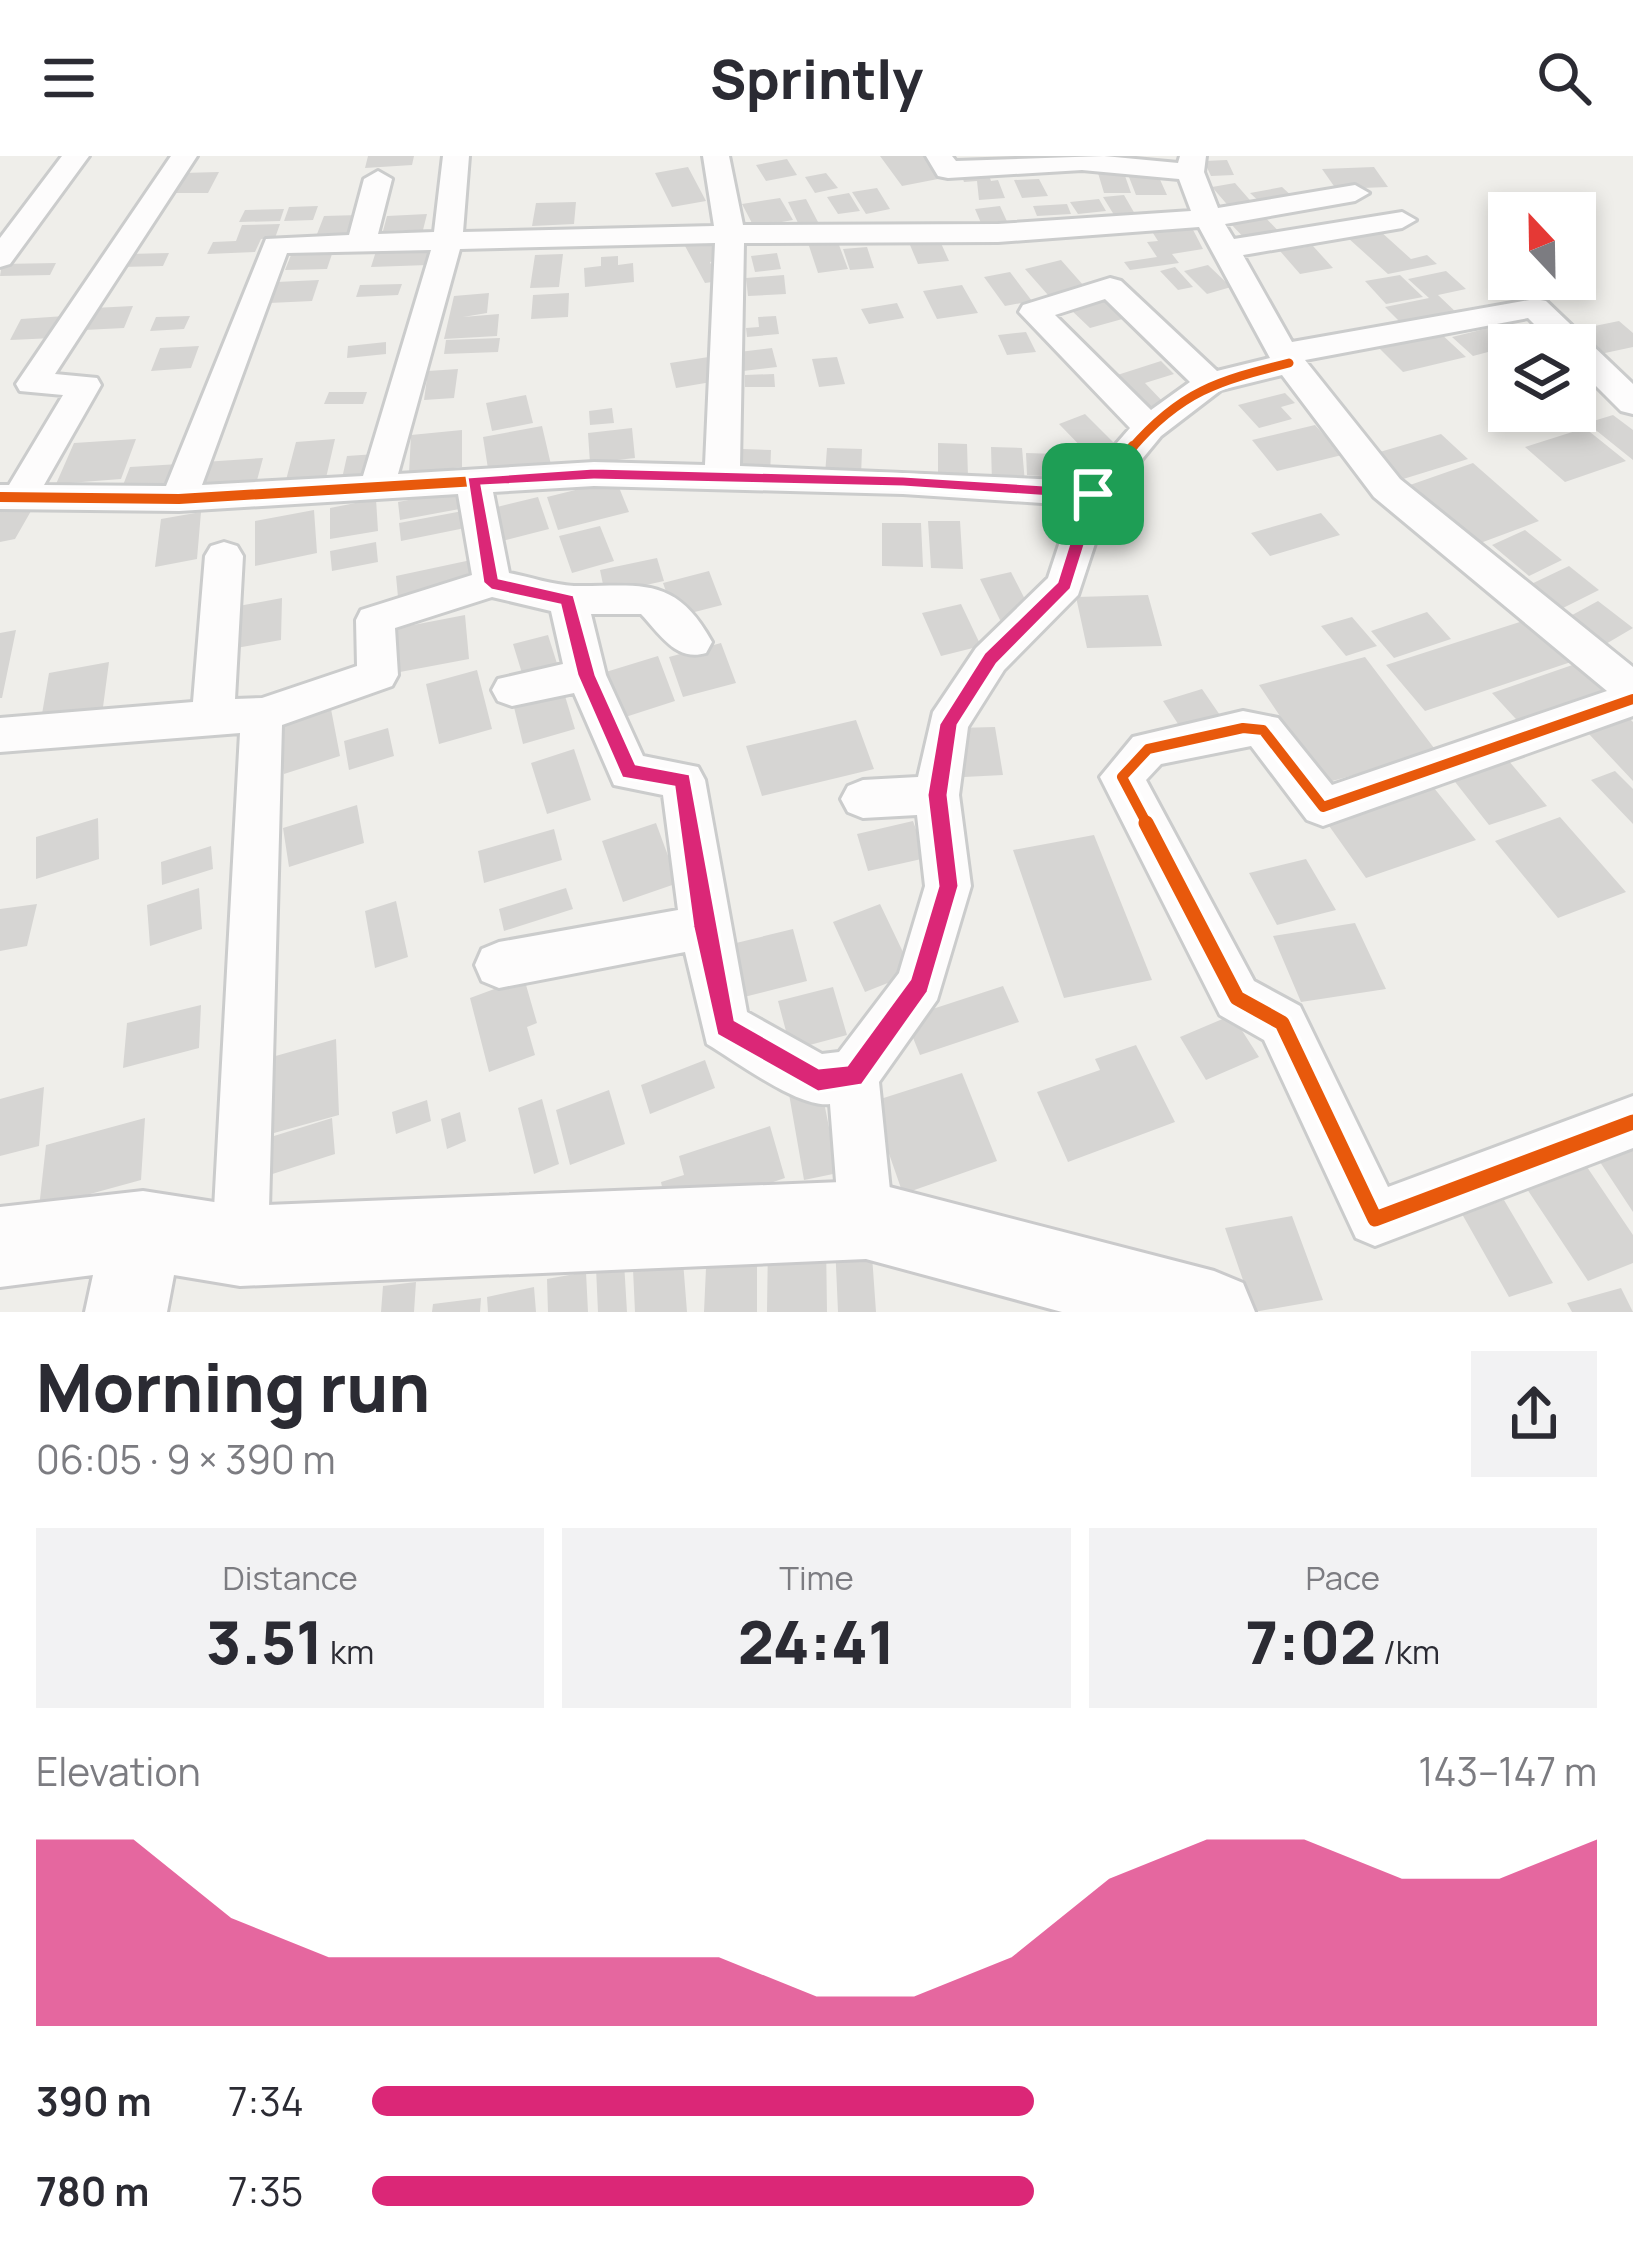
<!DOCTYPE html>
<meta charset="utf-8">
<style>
body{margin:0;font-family:Manrope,sans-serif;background:#f2f2f3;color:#2b2b33;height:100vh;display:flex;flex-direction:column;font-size:45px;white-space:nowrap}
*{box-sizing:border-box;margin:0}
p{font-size:39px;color:#7c7c81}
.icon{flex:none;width:66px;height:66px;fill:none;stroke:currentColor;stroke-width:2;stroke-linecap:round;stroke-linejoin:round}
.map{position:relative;height:1156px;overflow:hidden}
.drawer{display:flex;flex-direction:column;background:#fff;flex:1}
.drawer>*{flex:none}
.needle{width:78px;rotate:338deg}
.fabs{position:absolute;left:1488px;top:36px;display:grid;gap:24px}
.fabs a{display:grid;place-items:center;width:108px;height:108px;border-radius:0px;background:#fff;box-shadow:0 6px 18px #0003;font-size:60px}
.pin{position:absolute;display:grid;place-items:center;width:102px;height:102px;color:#fff;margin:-51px;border-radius:24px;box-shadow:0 6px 18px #0006}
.round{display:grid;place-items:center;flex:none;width:126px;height:126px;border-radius:0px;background:#f2f2f3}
.overview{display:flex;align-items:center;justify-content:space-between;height:204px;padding:0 36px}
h1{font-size:66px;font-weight:800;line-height:90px}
.metrics{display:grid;grid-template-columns:repeat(3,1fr);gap:18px;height:204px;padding:12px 36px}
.metrics div{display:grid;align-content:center;border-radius:0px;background:#f2f2f3;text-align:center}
.metrics b{font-size:60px;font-weight:800}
.metrics small{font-size:33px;font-weight:400}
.metrics p{font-size:33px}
.chart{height:336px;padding:24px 36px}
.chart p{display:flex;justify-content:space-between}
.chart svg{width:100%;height:216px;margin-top:12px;fill:#db2777;opacity:.7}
ul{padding:0 36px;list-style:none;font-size:39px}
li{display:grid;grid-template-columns:192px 144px 1fr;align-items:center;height:90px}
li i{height:30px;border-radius:15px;background:#db2777}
header{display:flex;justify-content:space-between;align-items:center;height:156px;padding:0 36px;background:#fff;font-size:54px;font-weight:800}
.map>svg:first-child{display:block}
.building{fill:#d6d5d3}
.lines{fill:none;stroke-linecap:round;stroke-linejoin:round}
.street-casing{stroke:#cbcccc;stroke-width:6}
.secondary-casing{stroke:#cacacb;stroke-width:6}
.street{fill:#fdfcfc;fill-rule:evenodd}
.secondary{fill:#fdfcfc;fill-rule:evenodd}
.cycleway-far2-casing{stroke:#fff;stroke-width:15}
.cycleway-far1-casing{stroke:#fff;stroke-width:18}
.cycleway-casing{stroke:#fff;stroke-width:22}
.cycleway-far2{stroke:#e8590c;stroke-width:9}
.cycleway-far1{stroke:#e8590c;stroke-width:10}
.cycleway{stroke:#e8590c;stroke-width:15}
.route{fill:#db2777;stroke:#fff;stroke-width:3;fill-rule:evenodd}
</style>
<header><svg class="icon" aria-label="menu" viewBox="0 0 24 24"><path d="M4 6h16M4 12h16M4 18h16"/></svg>Sprintly<svg class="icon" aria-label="search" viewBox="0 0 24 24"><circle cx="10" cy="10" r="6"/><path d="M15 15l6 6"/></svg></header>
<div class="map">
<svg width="1633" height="1156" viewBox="0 0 1633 1156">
<rect width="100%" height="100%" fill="#efeeea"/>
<path class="building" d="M 368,0 L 414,0 L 412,9 L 365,12 Z
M 880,0 L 926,0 L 943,22 L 902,30 Z
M 787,3 L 797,19 L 766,25 L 756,9 Z
M 1227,4 L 1234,19 L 1211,20 L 1204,5 Z
M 688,11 L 706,45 L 672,51 L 655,17 Z
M 1374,11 L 1388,31 L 1336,33 L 1322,13 Z
M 219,16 L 208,37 L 170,37 L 182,17 Z
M 988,16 L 991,25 L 998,24 L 1005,42 L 979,44 L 977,25 L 964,26 L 961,18 Z
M 1127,16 L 1157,17 L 1167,39 L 1136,39 Z
M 826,17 L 838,32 L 815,37 L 805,21 Z
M 1098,17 L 1124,17 L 1131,37 L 1104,37 Z
M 1039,23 L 1048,40 L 1022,42 L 1014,24 Z
M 1235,27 L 1255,50 L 1231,53 L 1212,31 Z
M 1282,31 L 1295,43 L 1263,49 L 1250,37 Z
M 877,32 L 890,53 L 866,58 L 852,36 Z
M 849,37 L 860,55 L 838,58 L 827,41 Z
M 1124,39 L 1139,65 L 1119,67 L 1103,41 Z
M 780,42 L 793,64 L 754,71 L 742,48 Z
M 806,43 L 818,66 L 799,69 L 788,46 Z
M 1099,43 L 1106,55 L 1078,58 L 1070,46 Z
M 576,46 L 574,68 L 532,70 L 536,47 Z
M 1067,48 L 1071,58 L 1037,60 L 1033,50 Z
M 318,50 L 313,64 L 284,65 L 289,51 Z
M 1000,50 L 1010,72 L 984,74 L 975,53 Z
M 284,53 L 280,65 L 239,66 L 245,54 Z
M 427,58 L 423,74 L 383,75 L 387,60 Z
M 359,59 L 353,77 L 317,78 L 324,60 Z
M 1263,59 L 1284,81 L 1249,87 L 1229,66 Z
M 280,68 L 275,82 L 261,83 L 255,96 L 207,98 L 213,86 L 236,85 L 242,69 Z
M 1190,68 L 1203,93 L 1172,98 L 1179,107 L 1130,114 L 1124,106 L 1157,101 L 1147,86 L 1158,85 L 1151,74 Z
M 1380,75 L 1411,103 L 1427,99 L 1437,108 L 1388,118 L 1348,82 Z
M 836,81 L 848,113 L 818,117 L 807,84 Z
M 718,83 L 729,102 L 710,106 L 719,125 L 705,127 L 685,90 Z
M 940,85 L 949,105 L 918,108 L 910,89 Z
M 432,89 L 428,109 L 371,111 L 377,92 Z
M 1313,90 L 1333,112 L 1300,118 L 1280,95 Z
M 867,91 L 874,112 L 850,114 L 843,93 Z
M 169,97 L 163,110 L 121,111 L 127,98 Z
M 777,97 L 781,113 L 755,116 L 751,100 Z
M 332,98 L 327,113 L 285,114 L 291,99 Z
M 563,98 L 559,131 L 530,132 L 535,99 Z
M 618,100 L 618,109 L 633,107 L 634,126 L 585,131 L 584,112 L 601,110 L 601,101 Z
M 1061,104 L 1084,130 L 1048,139 L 1025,113 Z
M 56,107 L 50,119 L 0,120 L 2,108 Z
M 1208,109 L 1231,131 L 1207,138 L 1184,115 Z
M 1175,111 L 1193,131 L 1178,134 L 1160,115 Z
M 1446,115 L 1466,133 L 1438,139 L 1459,159 L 1404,170 L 1385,151 L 1429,142 L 1408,123 Z
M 1010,116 L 1032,145 L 1005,150 L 984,121 Z
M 784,119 L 786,138 L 748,140 L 746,122 Z
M 1400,119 L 1423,141 L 1386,148 L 1365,125 Z
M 319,124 L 312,145 L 269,147 L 277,126 Z
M 402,128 L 398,139 L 356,141 L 360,129 Z
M 962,129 L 978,157 L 937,163 L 923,135 Z
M 489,137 L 487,157 L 463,161 L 499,158 L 497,180 L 444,183 L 454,140 Z
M 569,137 L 568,161 L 531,163 L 533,139 Z
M 1104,141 L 1126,162 L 1090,172 L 1069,152 Z
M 897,147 L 904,162 L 869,168 L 861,153 Z
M 133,150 L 124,172 L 84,174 L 94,152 Z
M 65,160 L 54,182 L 10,184 L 21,163 Z
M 190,160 L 184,173 L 150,175 L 156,161 Z
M 776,160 L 779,178 L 747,181 L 746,172 L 759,171 L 758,161 Z
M 1619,165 L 1633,177 L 1633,191 L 1591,200 L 1565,176 Z
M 1493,171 L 1514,189 L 1473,200 L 1452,181 Z
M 1438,175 L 1466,201 L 1403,216 L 1376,189 Z
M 1026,176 L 1036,196 L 1007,199 L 998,179 Z
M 500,182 L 498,196 L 444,198 L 446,184 Z
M 386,186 L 386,198 L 347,202 L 348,190 Z
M 199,190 L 191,212 L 151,215 L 160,192 Z
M 772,192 L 777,211 L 743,215 L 739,196 Z
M 715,200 L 723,224 L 676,232 L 670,207 Z
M 837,201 L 845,228 L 819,231 L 812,203 Z
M 1161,205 L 1174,218 L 1145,227 L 1166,249 L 1142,257 L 1108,222 Z
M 458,213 L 454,242 L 424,244 L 428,215 Z
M 774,218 L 775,231 L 745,231 L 745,219 Z
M 329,236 L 367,236 L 363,248 L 324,248 Z
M 1285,237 L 1295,247 L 1281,251 L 1292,263 L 1259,272 L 1238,249 Z
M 526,239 L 533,267 L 492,275 L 486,247 Z
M 612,252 L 614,267 L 590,269 L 589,255 Z
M 1085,258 L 1118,291 L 1091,301 L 1059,268 Z
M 1613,259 L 1633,274 L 1633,304 L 1587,267 Z
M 1315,269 L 1342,299 L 1277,315 L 1252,284 Z
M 542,270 L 552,313 L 489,319 L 483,281 Z
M 632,272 L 635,302 L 590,307 L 588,277 Z
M 1585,272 L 1626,305 L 1565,326 L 1525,291 Z
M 462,274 L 462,311 L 409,317 L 411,279 Z
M 1441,278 L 1468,303 L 1400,324 L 1373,298 Z
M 136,283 L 121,323 L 56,328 L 74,287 Z
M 335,283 L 326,322 L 286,324 L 296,286 Z
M 938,287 L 967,288 L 968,321 L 938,319 Z
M 991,291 L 1022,292 L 1025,327 L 992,326 Z
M 827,292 L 862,293 L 861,321 L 825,319 Z
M 742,293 L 771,294 L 770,320 L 740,319 Z
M 1026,297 L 1057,298 L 1059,321 L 1027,319 Z
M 376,298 L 371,325 L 341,327 L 347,300 Z
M 263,302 L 256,328 L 196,332 L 204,306 Z
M 1473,307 L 1539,365 L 1475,389 L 1410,329 Z
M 179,308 L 170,334 L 120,337 L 130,311 Z
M 616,324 L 629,356 L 558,374 L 547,341 Z
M 462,334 L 465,352 L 400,364 L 398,346 Z
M 538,341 L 549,373 L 502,385 L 493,352 Z
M 376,343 L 378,375 L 330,383 L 330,352 Z
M 0,352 L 31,355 L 15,383 L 0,386 Z
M 314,354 L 317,397 L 255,410 L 255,365 Z
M 468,354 L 470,371 L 401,385 L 399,367 Z
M 201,356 L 197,403 L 155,411 L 161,363 Z
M 1321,357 L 1340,379 L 1270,400 L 1251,377 Z
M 928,365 L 960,365 L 963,413 L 931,412 Z
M 882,367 L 921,367 L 923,411 L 882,410 Z
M 600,370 L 614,405 L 572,417 L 559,380 Z
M 1525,374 L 1562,404 L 1529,420 L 1492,389 Z
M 376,386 L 378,406 L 332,415 L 330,395 Z
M 657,402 L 664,425 L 605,438 L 600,414 Z
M 471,404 L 475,425 L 398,441 L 396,420 Z
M 1569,410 L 1599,434 L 1555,456 L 1525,431 Z
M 709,415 L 722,449 L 675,461 L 663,427 Z
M 1011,416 L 1032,457 L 1000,464 L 980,423 Z
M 1148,439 L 1162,490 L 1087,492 L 1076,441 Z
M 282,442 L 281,484 L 225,494 L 228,452 Z
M 1598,445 L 1633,472 L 1599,492 L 1563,464 Z
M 961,448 L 981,490 L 941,500 L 922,457 Z
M 1427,456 L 1451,483 L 1394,502 L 1371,475 Z
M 465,459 L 469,503 L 384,519 L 382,475 Z
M 1352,461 L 1377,490 L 1346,500 L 1321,470 Z
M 1532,462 L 1574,505 L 1425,555 L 1386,509 Z
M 16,474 L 2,542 L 0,542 L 0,477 Z
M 548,479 L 560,517 L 525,527 L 513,488 Z
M 721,487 L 736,527 L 683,541 L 669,501 Z
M 658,500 L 675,545 L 613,565 L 596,519 Z
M 1365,501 L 1437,596 L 1325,627 L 1259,529 Z
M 109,506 L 103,551 L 41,564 L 49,517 Z
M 1581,506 L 1617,542 L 1527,575 L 1492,537 Z
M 477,514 L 492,573 L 439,588 L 426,528 Z
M 562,530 L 575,573 L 523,588 L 512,543 Z
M 1202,533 L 1224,565 L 1184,577 L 1163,545 Z
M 331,553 L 340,600 L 284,618 L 277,569 Z
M 1630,563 L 1633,566 L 1633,625 L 1589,578 Z
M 856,564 L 874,613 L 762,640 L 746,590 Z
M 995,571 L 1003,619 L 964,621 L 957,572 Z
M 388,572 L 394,600 L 349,614 L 344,585 Z
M 574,593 L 591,644 L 547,658 L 531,607 Z
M 1508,604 L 1547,650 L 1489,669 L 1452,622 Z
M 1615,615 L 1633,633 L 1633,668 L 1591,624 Z
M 1434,632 L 1476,684 L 1366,722 L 1327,667 Z
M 357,649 L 364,687 L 289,711 L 283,672 Z
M 1560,661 L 1626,736 L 1558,762 L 1495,685 Z
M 98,662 L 99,703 L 36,723 L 36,681 Z
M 913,665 L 926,702 L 868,715 L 857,678 Z
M 656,667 L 678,727 L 623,746 L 602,685 Z
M 554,673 L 562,704 L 484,727 L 478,695 Z
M 1094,679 L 1152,824 L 1064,842 L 1013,694 Z
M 211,690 L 213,713 L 162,729 L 161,706 Z
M 1306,703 L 1336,754 L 1277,769 L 1249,717 Z
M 199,732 L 202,773 L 150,790 L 147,749 Z
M 566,732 L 573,753 L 504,775 L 499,753 Z
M 396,745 L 408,801 L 375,812 L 365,755 Z
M 37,748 L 27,790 L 0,795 L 0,753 Z
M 880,748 L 913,817 L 865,836 L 833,766 Z
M 1355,767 L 1386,833 L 1301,846 L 1273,780 Z
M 793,773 L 807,825 L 744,841 L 732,788 Z
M 524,822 L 537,867 L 527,871 L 535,899 L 489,916 L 470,842 Z
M 1003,830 L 1019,866 L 920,899 L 905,862 Z
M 833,831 L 847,879 L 791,894 L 778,845 Z
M 201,849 L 199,892 L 123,912 L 127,867 Z
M 1232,859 L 1259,901 L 1206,924 L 1180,881 Z
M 336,883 L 339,959 L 274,977 L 272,901 Z
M 1136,889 L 1175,966 L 1068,1006 L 1037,936 L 1100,914 L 1095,903 Z
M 705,904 L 715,932 L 650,958 L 641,929 Z
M 962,917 L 997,1005 L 903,1038 L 871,946 Z
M 44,931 L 39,990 L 0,1000 L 0,943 Z
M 821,931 L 838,1017 L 804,1024 L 789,938 Z
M 609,934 L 625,988 L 570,1009 L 556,954 Z
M 542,943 L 559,1008 L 534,1018 L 518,952 Z
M 427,944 L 431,965 L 396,978 L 392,956 Z
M 460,956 L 466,985 L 447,993 L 441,963 Z
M 145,962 L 141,1024 L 39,1052 L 46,989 Z
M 332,962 L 335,998 L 263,1021 L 261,984 Z
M 770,970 L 785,1022 L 668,1061 L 661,1026 L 684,1019 L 679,1000 Z
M 1633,994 L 1633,1056 L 1600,1006 Z
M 1587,1011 L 1633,1079 L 1633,1107 L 1588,1125 L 1527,1033 Z
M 1504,1044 L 1553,1127 L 1509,1141 L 1462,1058 Z
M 1292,1060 L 1323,1144 L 1254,1156 L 1225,1072 Z
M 826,1084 L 827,1156 L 767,1156 L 768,1085 Z
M 871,1085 L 876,1156 L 838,1156 L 835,1087 Z
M 757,1089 L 757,1156 L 704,1156 L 707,1090 Z
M 683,1105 L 687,1156 L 635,1156 L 633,1113 Z
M 624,1106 L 627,1156 L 598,1156 L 596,1112 Z
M 586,1116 L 588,1156 L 548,1156 L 547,1123 Z
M 416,1126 L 414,1156 L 381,1156 L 383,1130 Z
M 534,1131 L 536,1156 L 488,1156 L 487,1141 Z
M 1621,1132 L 1633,1156 L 1572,1156 L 1567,1147 Z
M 481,1142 L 480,1156 L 432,1156 L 433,1148 Z"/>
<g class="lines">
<defs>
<path id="street" d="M 62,0 L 89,0 L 10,108 L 0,111 L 0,82 Z
M 171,0 L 197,0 L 55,218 L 97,222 L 101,229 L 44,329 L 166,330 L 266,83 L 349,79 L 364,23 L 378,15 L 392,23 L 378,78 L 434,76 L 443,0 L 469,0 L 463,76 L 714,70 L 703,0 L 729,0 L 743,69 L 998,68 L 1191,55 L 1179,23 L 1082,14 L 948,22 L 938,20 L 926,0 L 952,0 L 956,5 L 1104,0 L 1178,7 L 1180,0 L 1206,0 L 1204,16 L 1218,52 L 1355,29 L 1369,37 L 1355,45 L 1225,68 L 1234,83 L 1402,56 L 1416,64 L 1402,72 L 1243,99 L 1292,186 L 1535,143 L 1546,145 L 1633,228 L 1633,258 L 1621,255 L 1575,209 L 1575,189 L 1555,189 L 1528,162 L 1305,204 L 1400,323 L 1633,511 L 1633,560 L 1323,670 L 1307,664 L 1251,590 L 1161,608 L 1146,624 L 1254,825 L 1300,850 L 1388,1031 L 1633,940 L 1633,992 L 1375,1090 L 1356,1082 L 1264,884 L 1220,859 L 1100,621 L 1133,581 L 1243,555 L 1278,562 L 1332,629 L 1607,535 L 1374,341 L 1282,219 L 1221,234 L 1161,280 L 1110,342 L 1078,439 L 1004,514 L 968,571 L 959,639 L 971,730 L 937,844 L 879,926 L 893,1064 L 885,1083 L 866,1091 L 847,1083 L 839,1064 L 830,948 C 798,952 736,905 707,888 L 685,796 L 499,832 L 482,825 L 475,809 L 482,793 L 499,786 L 678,754 L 663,639 L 614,629 L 574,537 L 512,550 L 498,545 L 492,534 L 498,523 L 563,508 L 551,455 L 492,441 L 395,472 L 398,519 L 392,530 L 282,569 L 268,1090 L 260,1110 L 240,1118 L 220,1110 L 212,1090 L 240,577 L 0,596 L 0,562 L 193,546 L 205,400 L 211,390 L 224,386 L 237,390 L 243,400 L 235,543 L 262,542 L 357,510 L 356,464 L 361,454 L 472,419 L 458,338 L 179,355 L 0,353 L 0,329 L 9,329 L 63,239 L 20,235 L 16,228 ZM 1199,71 L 1270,202 L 1217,215 L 1121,125 L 1110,122 L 1023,149 L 1019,156 L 1130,272 L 1084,325 L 740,310 L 744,87 L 998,86 ZM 715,87 L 705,309 L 594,306 L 398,318 L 460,93 ZM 431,94 L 363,320 L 202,329 L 287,97 ZM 1105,143 L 1190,226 L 1151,254 L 1055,159 ZM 594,330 L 903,338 L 1072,349 L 1048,422 L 976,492 L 933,556 L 918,621 L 863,624 L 848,630 L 841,643 L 848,656 L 863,662 L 917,659 L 925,730 L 899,817 L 839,896 L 822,898 L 747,856 L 705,624 L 698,611 L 643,600 L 606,519 L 591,458 L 641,458 C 660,478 676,506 706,497 L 712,486 C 675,418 639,431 574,430 C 553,429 530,421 509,417 L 493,336 Z"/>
<path id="secondary" d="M 866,1025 L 1214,1115 L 1243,1127 L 1255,1156 L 1062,1156 L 866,1103 L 240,1130 L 174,1119 L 167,1156 L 85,1156 L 93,1119 L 0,1131 L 0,1051 L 143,1035 L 240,1050 Z"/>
</defs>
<use href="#street" class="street-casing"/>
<use href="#secondary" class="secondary-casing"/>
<use href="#street" class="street"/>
<use href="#secondary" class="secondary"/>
<defs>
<path id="cycleway-far2" d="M 1131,293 C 1181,235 1218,225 1289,207"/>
<path id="cycleway-far1" d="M 0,341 L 179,343 L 594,318 L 903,326 L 1093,338 L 1133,290
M 1148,670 L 1122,621 L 1148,593 L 1243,572 L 1263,574 L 1323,651 L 1633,543"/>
<path id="cycleway" d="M 1146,667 L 1237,842 L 1282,867 L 1375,1063 L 1633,966"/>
</defs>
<use href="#cycleway-far2" class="cycleway-far2-casing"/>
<use href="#cycleway-far1" class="cycleway-far1-casing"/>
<use href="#cycleway" class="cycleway-casing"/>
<use href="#cycleway-far2" class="cycleway-far2"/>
<use href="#cycleway-far1" class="cycleway-far1"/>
<use href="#cycleway" class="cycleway"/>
</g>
<path class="route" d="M 594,312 L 903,320 L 1093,332 L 1101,338 L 1071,433 L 997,508 L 958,569 L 948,639 L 959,730 L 928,836 L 862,929 L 818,936 L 717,879 L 693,771 L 674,631 L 622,622 L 577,519 L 560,449 L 491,434 L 483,427 L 467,321 ZM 594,324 L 903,331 L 1083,343 L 1057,426 L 984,497 L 939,568 L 927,639 L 938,730 L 910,823 L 847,909 L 819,912 L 735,864 L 690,618 L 636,608 L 596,519 L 574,439 L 499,422 L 482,330 Z"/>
</svg>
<div class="fabs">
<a><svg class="needle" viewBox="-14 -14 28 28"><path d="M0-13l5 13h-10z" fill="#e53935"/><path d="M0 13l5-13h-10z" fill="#7c7c81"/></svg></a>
<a><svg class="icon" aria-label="layers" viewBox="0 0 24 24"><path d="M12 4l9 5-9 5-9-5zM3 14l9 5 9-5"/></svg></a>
</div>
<div class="pin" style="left:1093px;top:338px;background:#1e9e55"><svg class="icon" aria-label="arrive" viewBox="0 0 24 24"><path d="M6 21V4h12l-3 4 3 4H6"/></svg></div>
</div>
<section class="drawer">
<div class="overview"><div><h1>Morning run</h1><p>06:05 · 9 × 390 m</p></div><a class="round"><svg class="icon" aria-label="share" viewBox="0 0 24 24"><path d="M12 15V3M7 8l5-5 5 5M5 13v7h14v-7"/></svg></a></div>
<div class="metrics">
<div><p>Distance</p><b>3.51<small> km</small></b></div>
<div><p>Time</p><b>24:41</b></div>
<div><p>Pace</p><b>7:02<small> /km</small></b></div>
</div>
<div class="chart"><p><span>Elevation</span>143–147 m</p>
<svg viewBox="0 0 160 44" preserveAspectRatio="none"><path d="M0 44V6L10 6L20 22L30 30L40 30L50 30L60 30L70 30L80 38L90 38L100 30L110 14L120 6L130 6L140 14L150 14L160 6V44z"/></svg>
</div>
<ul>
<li><b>390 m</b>7:34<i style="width:54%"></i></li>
<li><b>780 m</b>7:35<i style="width:54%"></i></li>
</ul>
</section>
